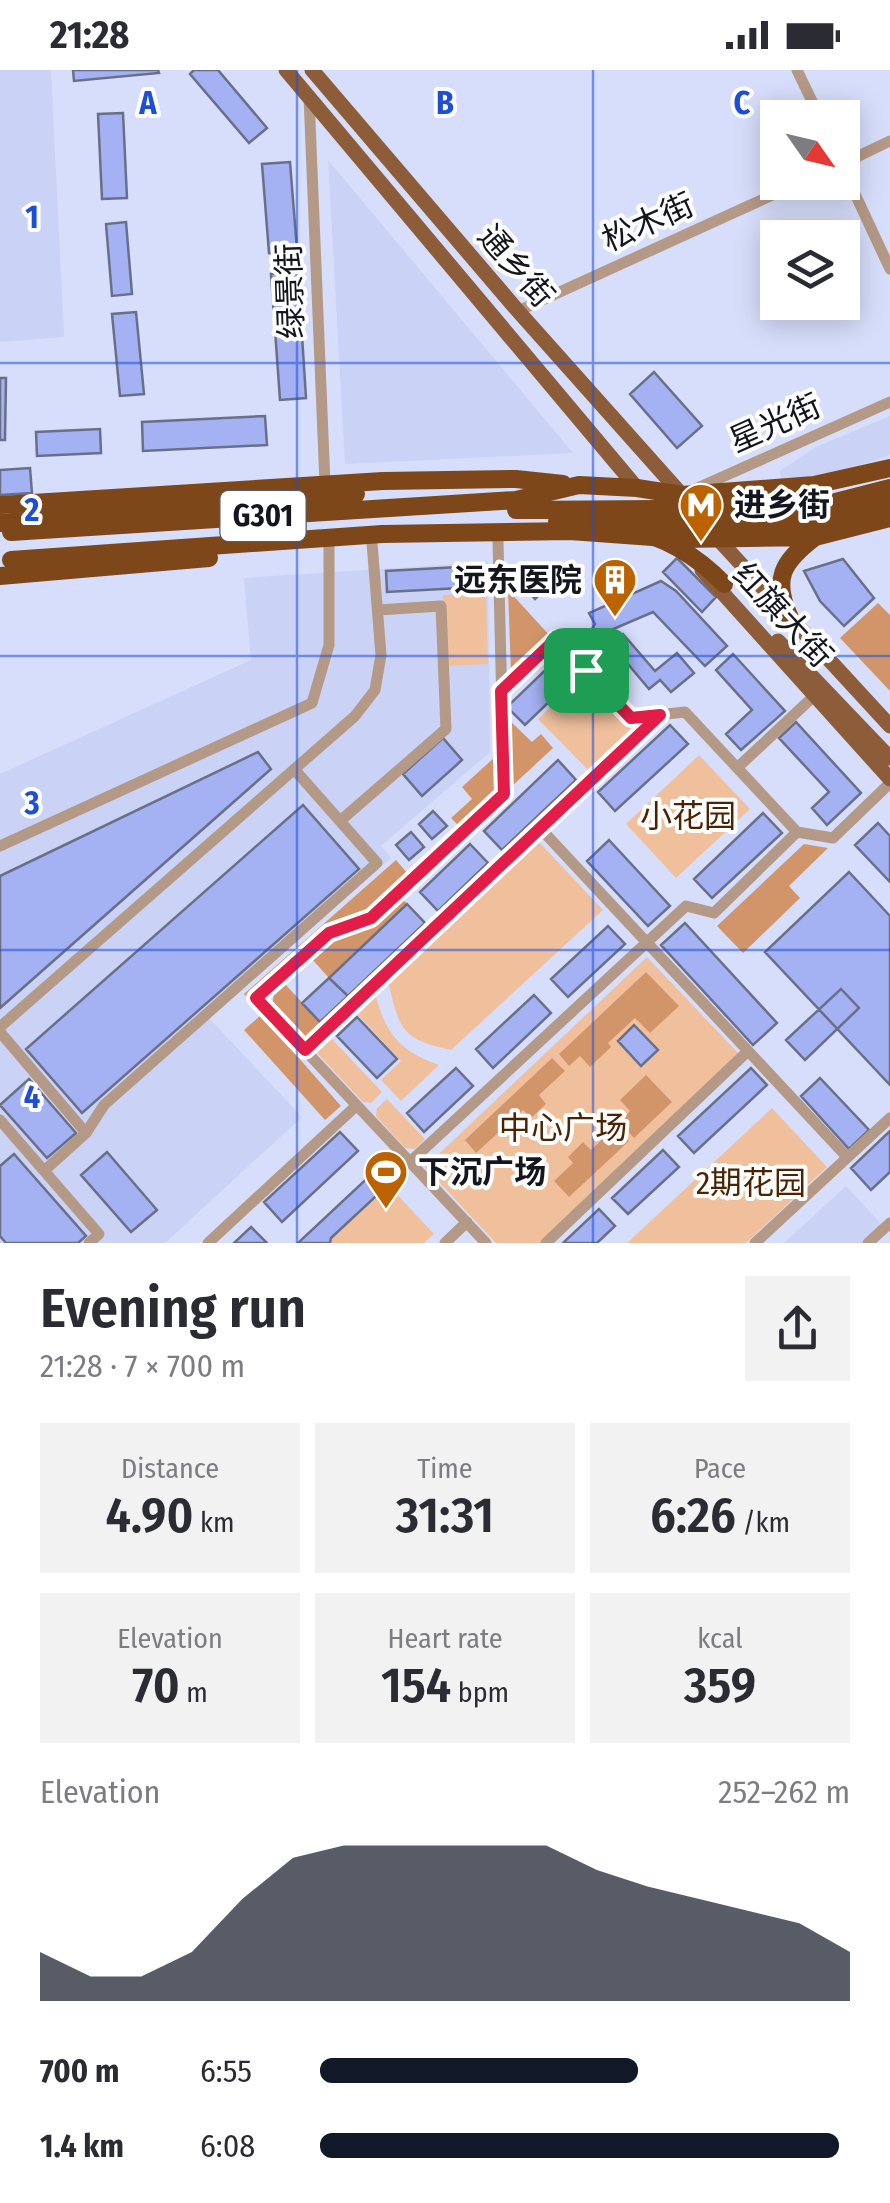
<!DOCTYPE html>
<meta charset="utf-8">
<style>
body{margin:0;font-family:"Fira Sans Condensed","Noto Sans SC",sans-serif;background:#f2f2f3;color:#2b2b33;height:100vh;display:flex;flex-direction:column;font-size:38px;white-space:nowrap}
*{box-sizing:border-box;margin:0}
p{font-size:32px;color:#7c7c81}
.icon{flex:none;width:55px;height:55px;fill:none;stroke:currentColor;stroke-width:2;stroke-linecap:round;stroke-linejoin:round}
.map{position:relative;height:1173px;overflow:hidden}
.panel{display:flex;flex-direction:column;background:#fff;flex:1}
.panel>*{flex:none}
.needle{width:65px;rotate:124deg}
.buttons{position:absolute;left:760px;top:30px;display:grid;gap:20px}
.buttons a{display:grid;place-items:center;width:100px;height:100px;border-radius:0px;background:#fff;box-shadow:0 5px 25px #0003;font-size:50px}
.pin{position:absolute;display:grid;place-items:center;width:85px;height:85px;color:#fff;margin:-42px;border-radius:20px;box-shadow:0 5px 15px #0006}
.round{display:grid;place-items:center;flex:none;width:105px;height:105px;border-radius:0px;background:#f2f2f3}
.head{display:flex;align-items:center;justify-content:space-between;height:170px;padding:0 40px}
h1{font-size:55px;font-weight:600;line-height:75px}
.metrics{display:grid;grid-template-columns:repeat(3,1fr);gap:15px;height:170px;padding:10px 40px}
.metrics div{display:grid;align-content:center;border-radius:0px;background:#f2f2f3;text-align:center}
.metrics b{font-size:50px;font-weight:600}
.metrics small{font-size:28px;font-weight:400}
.metrics p{font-size:28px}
.chart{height:280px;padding:20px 40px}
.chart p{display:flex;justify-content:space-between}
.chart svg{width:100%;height:180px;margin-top:10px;fill:#111827;opacity:.7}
ul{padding:0 40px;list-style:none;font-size:32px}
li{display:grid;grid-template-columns:160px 120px 1fr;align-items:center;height:75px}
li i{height:25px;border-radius:12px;background:#111827}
.status{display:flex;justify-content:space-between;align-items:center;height:70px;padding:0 50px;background:#fff;direction:ltr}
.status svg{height:28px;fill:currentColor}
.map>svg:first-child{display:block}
.built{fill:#cad2f6}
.green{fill:#f0c09d}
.forest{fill:#d19569}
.building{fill:#a4b1f2;stroke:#696f88;stroke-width:2.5}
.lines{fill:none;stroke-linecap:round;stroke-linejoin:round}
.minor{stroke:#b49986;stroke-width:11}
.major{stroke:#8d5d3a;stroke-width:15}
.highway{stroke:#7d471a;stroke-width:18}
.highway-bridge{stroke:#7d471a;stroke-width:18}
.route-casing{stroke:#fff;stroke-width:20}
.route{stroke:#e11d48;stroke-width:12}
.grid{fill:none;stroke:#1d4ed8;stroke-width:2.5;stroke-opacity:0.55}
.labels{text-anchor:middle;stroke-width:8;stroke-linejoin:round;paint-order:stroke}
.shield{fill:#fff;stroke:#5a5b62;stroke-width:2.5}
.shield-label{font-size:30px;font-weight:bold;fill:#13151f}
.street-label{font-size:32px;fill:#13151f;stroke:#fff}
.poi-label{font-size:32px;font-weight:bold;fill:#13151f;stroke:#fff;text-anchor:start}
.park-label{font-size:32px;fill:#4a2300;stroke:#fff}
.grid-label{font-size:32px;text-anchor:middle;font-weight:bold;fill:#1d4ed8;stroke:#fff;stroke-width:8;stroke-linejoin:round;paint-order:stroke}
</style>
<div class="status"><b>21:28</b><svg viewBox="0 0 49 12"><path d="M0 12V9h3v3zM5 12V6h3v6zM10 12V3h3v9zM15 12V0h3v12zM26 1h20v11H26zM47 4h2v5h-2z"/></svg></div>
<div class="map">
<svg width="890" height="1173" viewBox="0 0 890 1173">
<rect width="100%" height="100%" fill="#d7defb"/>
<path class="built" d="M 0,0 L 51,0 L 64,267 L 0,272 Z
M 328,89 L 328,90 L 573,383 L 345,394 Z
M 890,346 L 890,385 L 835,404 L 781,410 L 780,401 L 816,377 Z
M 488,492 L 490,682 L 381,776 L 391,788 L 209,948 L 302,1047 L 165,1173 L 0,1173 L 0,704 L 251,590 L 244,508 Z
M 846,1116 L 886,1159 L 871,1173 L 784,1173 Z"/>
<path class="green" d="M 486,524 L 488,594 L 446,596 L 443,525 Z
M 584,605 L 636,660 L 591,703 L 538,649 Z
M 699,685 L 750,739 L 676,808 L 626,754 Z
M 539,772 L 603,840 L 451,980 C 403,969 400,962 389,915 Z
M 647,887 L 739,984 L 540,1173 L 496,1173 L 425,1097 Z
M 376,927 C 387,966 401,981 439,995 L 401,1031 L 381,1010 L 401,991 L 358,945 Z
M 332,969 L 382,1022 L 371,1033 L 363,1032 L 317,983 Z
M 387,1029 L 425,1069 L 415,1079 L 405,1078 L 376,1046 L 377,1038 Z
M 772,1038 L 827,1097 L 746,1173 L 627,1173 Z
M 388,1115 L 434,1164 L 424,1173 L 330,1173 L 331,1168 Z"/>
<path class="forest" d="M 508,520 L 551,567 L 511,603 Z
M 878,533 L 890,545 L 890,621 L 840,568 Z
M 508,649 L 532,672 L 541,664 L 553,678 L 510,718 Z
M 496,686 L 497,723 L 460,757 L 451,748 L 472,729 L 462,717 Z
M 804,774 L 828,778 L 789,816 L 800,828 L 743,883 L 717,856 Z
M 396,790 L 408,804 L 365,843 L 325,859 L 248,929 L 244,924 Z
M 401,827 L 407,834 L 329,908 L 311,888 L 333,867 Z
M 646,902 L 679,936 L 650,963 L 635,948 L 608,973 L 611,977 L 590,997 L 580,986 L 569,996 L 559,984 Z
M 284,913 L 320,952 L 303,969 L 272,936 L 274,923 Z
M 261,945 L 341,1036 L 325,1050 L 244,960 Z
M 552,988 L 565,1001 L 539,1025 L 546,1034 L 531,1048 L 523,1040 L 476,1083 L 465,1070 Z
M 646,1005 L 672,1032 L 634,1068 L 619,1052 L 630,1041 L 620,1030 Z
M 615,1057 L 629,1071 L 569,1127 L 554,1111 L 573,1093 L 568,1087 L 583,1072 L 591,1080 Z"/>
<path class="building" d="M 73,0 L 158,0 L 159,3 L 74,11 Z
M 194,0 L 218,0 L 267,58 L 249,73 L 190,4 Z
M 123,43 L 127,128 L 102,129 L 98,44 Z
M 290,92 L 297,180 L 269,183 L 262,94 Z
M 126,152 L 132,224 L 112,226 L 106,154 Z
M 298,202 L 306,328 L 280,330 L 271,204 Z
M 136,242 L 144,324 L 120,326 L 112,244 Z
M 654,302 L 702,356 L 677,378 L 630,324 Z
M 0,308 L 6,308 L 5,370 L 0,370 Z
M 265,346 L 267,375 L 143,381 L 142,352 Z
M 100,359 L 101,383 L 37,386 L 36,362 Z
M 30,398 L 32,423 L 0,425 L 0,400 Z
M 677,488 L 716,527 L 702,542 L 663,502 Z
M 843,489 L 874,528 L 844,556 L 820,531 L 804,501 Z
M 477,496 L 479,517 L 387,522 L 386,501 Z
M 529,499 L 546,519 L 535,529 L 518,509 Z
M 661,511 L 676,521 L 727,576 L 705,596 L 653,542 L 611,560 L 617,566 L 605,575 L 591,561 L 595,554 L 589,543 Z
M 623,564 L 655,601 L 677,583 L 694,603 L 671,622 L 660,610 L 649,619 L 611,574 Z
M 562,584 L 580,602 L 525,655 L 507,637 Z
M 733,584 L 785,641 L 741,680 L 726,664 L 752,640 L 716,600 Z
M 796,652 L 861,723 L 827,755 L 812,738 L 829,722 L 779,668 Z
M 670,655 L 688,674 L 615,741 L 598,722 Z
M 443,668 L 462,690 L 422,726 L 403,704 Z
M 258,682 L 271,699 L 0,938 L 0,806 Z
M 558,690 L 576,710 L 502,780 L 484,761 Z
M 303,735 L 359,799 L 82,1043 L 26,979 Z
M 433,741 L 447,756 L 432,769 L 419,754 Z
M 763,743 L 782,763 L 712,828 L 694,809 Z
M 878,753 L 890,766 L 890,812 L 855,775 Z
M 411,762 L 424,777 L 409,790 L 396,775 Z
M 609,770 L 670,836 L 648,856 L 587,791 Z
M 470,774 L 488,793 L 438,841 L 420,822 Z
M 849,802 L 890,846 L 890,1015 L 765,882 Z
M 407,834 L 425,853 L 348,926 L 329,908 Z
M 685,853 L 777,953 L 753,975 L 661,875 Z
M 608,856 L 625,874 L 568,927 L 551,909 Z
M 329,908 L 348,926 L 320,952 L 302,933 Z
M 841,919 L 859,938 L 805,990 L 786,970 Z
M 534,925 L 551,943 L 493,998 L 476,979 Z
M 357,947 L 397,989 L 377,1008 L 337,966 Z
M 634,955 L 658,980 L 641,996 L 618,971 Z
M 456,998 L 473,1016 L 424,1062 L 407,1043 Z
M 751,998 L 767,1015 L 694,1083 L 678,1066 Z
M 820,1008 L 869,1060 L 849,1079 L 801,1026 Z
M 29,1009 L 76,1063 L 47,1088 L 0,1035 Z
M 890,1061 L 890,1102 L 871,1120 L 851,1098 Z
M 340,1062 L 358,1081 L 282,1152 L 264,1132 Z
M 663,1080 L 679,1097 L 628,1144 L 612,1128 Z
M 107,1082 L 157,1140 L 131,1162 L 81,1105 Z
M 14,1084 L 86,1166 L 78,1173 L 6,1173 L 0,1166 L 0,1096 Z
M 375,1101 L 388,1115 L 331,1168 L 330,1173 L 298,1173 Z
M 599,1139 L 615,1156 L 597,1173 L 563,1173 Z
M 251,1157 L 267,1173 L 234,1173 Z"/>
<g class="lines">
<path class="minor" d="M 797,0 L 820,48
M 309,27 L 325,414
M 842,94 L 890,71
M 842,96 L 890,199
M 518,241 L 801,112
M 691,421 L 890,332
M 501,621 L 557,569 L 631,648 L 685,642 L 797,762
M 737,698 L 815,625
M 340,751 L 446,659 L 441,536 L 378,540
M 540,758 L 847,1087
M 0,776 L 312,633 L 329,575 L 329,475
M 0,957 L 355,646 L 375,620 L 381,585 L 372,473
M 0,962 L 86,1063
M 305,980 L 660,645
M 0,1050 L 99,1164 L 89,1173
M 411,1091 L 686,836 L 714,843 L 797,762 L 833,768 L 890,713
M 45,1100 L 86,1063 L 104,1035 L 377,793 L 294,699
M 208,1173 L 356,1036
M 445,1173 L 467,1152
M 486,1173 L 256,928 L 329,863 L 371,848 L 504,724 L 498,471
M 546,1173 L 748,981
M 755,1173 L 890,1048
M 868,1173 L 890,1153"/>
<path class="major" d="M 286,0 L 637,418
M 312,0 L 518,241 L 682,425
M 718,469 L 890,656
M 702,500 L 890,709
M 778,571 L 890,688"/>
<path class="highway" d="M 298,428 L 356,424
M 0,435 L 383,411 L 516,409 L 563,414
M 812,438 L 890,418
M 812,455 L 890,435
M 11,462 L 516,430 L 579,415 L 637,418 L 682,425 L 814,415 L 890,398
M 11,490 L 382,464 L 570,461 L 680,469 L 815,467 L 890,448
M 0,506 L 209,488
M 790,548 C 772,509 782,492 815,467"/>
<path class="highway-bridge" d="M 516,440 L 812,438
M 557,451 L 812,455
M 0,453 L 298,428
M 625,459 C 664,466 697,486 724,514"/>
</g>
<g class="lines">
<defs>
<path id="route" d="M 556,569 L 631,648 L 660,645 L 305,980 L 256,928 L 329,863 L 371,848 L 504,724 L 501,621 Z"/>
</defs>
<use href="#route" class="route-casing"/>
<use href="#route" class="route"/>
</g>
<path class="grid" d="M 297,0 L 297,1173M 593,0 L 593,1173M 0,293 L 890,293M 0,586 L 890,586M 0,880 L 890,880"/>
<defs>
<symbol id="metro-pin" viewBox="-11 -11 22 30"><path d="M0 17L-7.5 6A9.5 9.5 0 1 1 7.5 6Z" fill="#bc6300" stroke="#fff"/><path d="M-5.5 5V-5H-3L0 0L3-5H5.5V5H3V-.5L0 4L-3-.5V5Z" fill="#fff"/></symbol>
<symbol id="building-pin" viewBox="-11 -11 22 30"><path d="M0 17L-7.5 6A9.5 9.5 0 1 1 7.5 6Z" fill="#bc6300" stroke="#fff"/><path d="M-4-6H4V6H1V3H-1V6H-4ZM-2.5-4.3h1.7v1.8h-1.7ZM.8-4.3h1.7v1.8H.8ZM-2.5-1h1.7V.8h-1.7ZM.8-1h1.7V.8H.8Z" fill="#fff"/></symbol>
<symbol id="stadium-pin" viewBox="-11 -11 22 30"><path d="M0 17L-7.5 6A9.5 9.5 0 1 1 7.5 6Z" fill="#bc6300" stroke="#fff"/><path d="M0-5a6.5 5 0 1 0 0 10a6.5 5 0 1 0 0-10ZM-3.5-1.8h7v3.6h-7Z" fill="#fff"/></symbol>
</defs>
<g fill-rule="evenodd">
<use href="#metro-pin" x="676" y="410" width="50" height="68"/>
<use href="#building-pin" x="590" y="485" width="50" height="68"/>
<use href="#stadium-pin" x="361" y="1077" width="50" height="68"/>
</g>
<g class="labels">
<rect class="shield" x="220.5" y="421" width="85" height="50" rx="8"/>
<g class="shield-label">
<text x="263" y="456">G301</text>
</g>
<g class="street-label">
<text transform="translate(648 152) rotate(-24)" y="11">松木街</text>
<text transform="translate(516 196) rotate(49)" y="11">通乡街</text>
<text transform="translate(290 221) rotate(-92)" y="11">绿景街</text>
<text transform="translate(775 353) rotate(-24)" y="11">星光街</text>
<text transform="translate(783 545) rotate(47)" y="11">红旗大街</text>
</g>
<g class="poi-label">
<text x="734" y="446">进乡街</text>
<text x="582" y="521" text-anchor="end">远东医院</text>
<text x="418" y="1113">下沉广场</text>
</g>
<g class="park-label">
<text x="688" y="757">小花园</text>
<text x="563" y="1069">中心广场</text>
<text x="751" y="1124">2期花园</text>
</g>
</g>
<g class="grid-label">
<text x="148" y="44">A</text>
<text x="445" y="44">B</text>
<text x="742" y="44">C</text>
<text x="32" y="158">1</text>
<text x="32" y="451">2</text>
<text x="32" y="744">3</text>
<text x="32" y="1038">4</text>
</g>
</svg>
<div class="buttons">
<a><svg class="needle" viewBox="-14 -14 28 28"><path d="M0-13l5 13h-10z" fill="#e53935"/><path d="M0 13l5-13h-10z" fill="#7c7c81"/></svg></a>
<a><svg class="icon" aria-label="layers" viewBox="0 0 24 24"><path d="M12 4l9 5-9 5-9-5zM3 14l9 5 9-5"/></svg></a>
</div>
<div class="pin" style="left:586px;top:600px;background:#1e9e55"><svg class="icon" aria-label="arrive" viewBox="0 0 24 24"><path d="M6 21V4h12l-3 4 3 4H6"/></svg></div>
</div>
<section class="panel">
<div class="head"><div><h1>Evening run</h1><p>21:28 · 7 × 700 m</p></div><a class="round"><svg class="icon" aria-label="share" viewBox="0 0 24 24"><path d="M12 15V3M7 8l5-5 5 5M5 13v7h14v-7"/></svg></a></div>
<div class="metrics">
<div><p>Distance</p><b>4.90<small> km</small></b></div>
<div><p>Time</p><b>31:31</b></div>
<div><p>Pace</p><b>6:26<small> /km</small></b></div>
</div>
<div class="metrics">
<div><p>Elevation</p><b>70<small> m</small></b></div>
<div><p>Heart rate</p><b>154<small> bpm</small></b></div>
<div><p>kcal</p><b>359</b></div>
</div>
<div class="chart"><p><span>Elevation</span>252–262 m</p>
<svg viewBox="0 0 160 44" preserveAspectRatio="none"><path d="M0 44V32L10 38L20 38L30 32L40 19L50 9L60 6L70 6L80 6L90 6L100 6L110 12L120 16L130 19L140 22L150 25L160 32V44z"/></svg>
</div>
<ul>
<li><b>700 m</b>6:55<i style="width:60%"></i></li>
<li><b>1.4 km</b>6:08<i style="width:98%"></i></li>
</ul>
</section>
